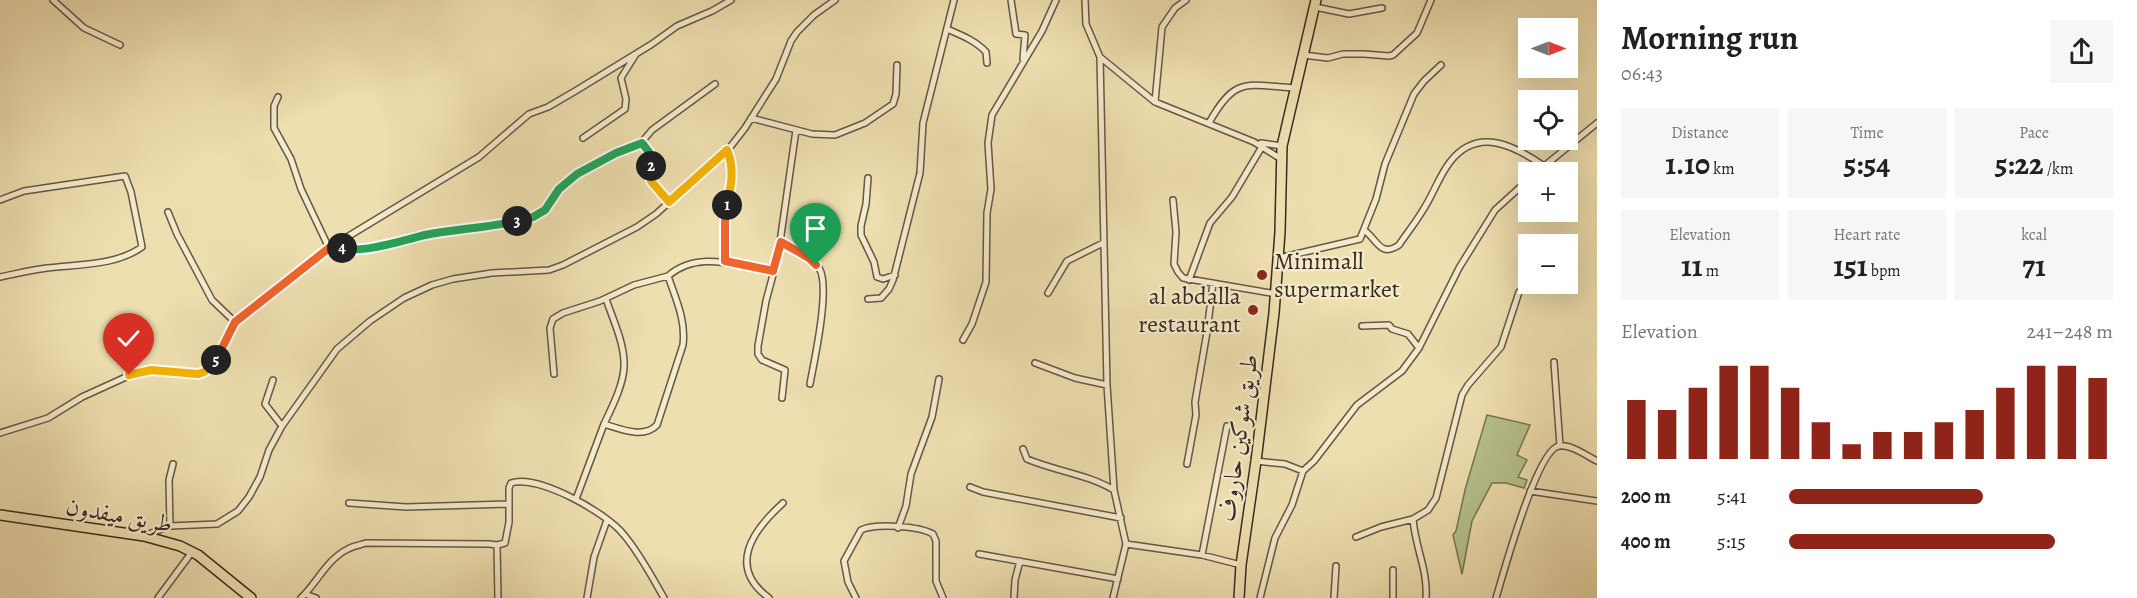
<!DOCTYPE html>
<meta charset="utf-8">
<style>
body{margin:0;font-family:Alegreya,Amiri,serif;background:#f6f6f6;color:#202124;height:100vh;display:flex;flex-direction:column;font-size:22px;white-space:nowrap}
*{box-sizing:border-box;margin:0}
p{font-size:20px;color:#757577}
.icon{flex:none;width:33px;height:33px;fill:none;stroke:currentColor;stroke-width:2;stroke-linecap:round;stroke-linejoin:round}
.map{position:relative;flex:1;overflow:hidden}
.sheet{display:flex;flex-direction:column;background:#fff;width:540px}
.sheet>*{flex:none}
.needle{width:39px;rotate:90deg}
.tools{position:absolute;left:1518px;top:18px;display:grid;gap:12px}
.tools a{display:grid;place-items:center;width:60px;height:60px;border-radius:0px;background:#fff;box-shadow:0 6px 24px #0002;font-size:30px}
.pin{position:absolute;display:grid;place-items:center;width:51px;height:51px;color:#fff;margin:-62px -26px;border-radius:50% 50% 50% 0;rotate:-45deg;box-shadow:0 0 6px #0007}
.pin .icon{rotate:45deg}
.km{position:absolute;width:30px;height:30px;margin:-15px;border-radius:50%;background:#222;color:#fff;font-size:16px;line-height:30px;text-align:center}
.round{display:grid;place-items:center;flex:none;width:63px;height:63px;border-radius:0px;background:#f6f6f6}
.headline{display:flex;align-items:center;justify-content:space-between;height:102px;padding:0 24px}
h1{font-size:33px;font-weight:700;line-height:45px}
.stats{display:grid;grid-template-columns:repeat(3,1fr);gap:9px;height:102px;padding:6px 24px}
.stats div{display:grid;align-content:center;border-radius:0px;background:#f6f6f6;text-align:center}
.stats b{font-size:30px;font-weight:700}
.stats small{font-size:16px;font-weight:400}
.stats p{font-size:16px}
.chart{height:168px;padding:12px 24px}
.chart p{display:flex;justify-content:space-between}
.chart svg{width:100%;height:108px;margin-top:6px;stroke:#8f2418;stroke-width:6}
ul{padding:0 24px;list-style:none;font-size:20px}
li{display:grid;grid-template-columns:96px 72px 1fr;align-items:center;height:45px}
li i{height:15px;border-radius:8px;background:#8f2418}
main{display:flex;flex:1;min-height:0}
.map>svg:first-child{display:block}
.green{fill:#b6c28d;stroke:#787656;stroke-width:1.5}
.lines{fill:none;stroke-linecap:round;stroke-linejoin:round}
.street-casing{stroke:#665744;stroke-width:8}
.primary-casing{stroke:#392a20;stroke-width:12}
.street{stroke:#f4eacc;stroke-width:5}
.primary{stroke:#eedfb0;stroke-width:9}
.split-1-casing{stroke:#fff;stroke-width:12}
.split-2-casing{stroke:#fff;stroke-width:12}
.split-3-casing{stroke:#fff;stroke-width:12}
.split-4-casing{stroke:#fff;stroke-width:12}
.split-5-casing{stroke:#fff;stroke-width:12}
.split-6-casing{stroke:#fff;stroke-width:12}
.split-1{stroke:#f0652b;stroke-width:8}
.split-2{stroke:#f5b400;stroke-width:8}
.split-3{stroke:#22a559;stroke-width:8}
.split-4{stroke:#22a559;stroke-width:8}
.split-5{stroke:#f0652b;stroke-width:8}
.split-6{stroke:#f5b400;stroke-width:8}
.poi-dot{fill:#8f2418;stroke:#f4eacc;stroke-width:2}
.labels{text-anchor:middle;stroke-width:4.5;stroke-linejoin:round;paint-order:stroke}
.poi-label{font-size:24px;fill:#392a20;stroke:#f4eacc;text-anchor:start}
.street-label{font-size:24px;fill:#392a20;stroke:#f4eacc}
</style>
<main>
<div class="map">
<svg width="1597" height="598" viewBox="0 0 1597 598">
<rect width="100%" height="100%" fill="#eedfb0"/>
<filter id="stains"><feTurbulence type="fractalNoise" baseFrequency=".00333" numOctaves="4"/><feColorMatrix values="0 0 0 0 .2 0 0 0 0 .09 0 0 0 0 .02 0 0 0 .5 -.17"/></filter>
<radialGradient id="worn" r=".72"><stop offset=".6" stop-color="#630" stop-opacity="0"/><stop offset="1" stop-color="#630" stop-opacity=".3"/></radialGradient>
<path class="green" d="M 1487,415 L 1530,425 L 1517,455 L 1527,460 L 1518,477 L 1527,480 L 1524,488 L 1506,483 L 1492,483 L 1472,521 L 1462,574 L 1453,535 L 1456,531 L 1465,490 Z"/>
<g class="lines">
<defs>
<path id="street" d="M 53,0 L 84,28 L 120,45
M 1011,0 L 1016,34 L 1025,35 L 1023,59
M 1085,0 L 1086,24 L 1100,57 L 1155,102 L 1254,142 L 1281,159
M 1315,7 L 1349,14 L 1382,8
M 947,29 C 961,35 976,41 986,52 L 987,63
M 1303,55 L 1328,58 L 1343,54 L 1364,54 L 1389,56 L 1393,55 L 1417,33 L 1431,0
M 1100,57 L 1107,385 L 1114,490 L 1126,544 L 1113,598
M 278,97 L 274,106 L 274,128 L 291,159 L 301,189 L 329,248
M 1155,102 L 1162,27 L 1175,8 L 1186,0
M 751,118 L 812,134 L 835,135 L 865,123 L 893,104 L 896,94 L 897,65
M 1209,123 C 1235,76 1246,85 1295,88
M 583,138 L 625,109 L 626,99 L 621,78 L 636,54
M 641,143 L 652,130 L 715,84
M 1261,143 L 1282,146
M 1537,172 L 1597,123
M 868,178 L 866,204 L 861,226 L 861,235 L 874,262 L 877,277 L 883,279 L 895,275
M 0,200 L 24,191 L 125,176 L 131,192 L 142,247 C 115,266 79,264 47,268 C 31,270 15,274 0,277
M 1173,200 L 1176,232 L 1174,264 L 1178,272 L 1183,278 L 1276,294
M 168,212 L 177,234 L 212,300 L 235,322
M 1364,230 C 1377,239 1380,258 1399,245 C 1407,233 1416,222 1423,210 C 1433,195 1439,176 1450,162 C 1478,126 1515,146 1544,166
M 781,242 C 794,249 811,256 819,268 C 831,286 814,362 810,384
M 334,245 L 346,249 L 371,247 L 425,235 L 503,224 L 533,217 L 545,210 L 559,189 L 570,179 L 616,153 L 641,143 L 651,158 L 651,181 L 669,202
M 1279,258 L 1360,239 L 1376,199 L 1385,164 L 1414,94 L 1424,81 L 1441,65
M 725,261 C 725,247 724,233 725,219 C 727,195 737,174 727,150
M 1189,280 L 1210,223 L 1232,197 L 1263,145
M 1048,293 L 1067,261 L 1103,243
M 606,299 C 613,320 625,344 624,367 C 623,386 612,407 604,424 C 620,429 644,439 657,425 L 683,345 C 686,320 676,300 668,276 C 699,249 738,267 773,271
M 868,299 L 881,298 L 889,289 L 893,280 L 920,173 L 923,123 L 954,0
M 1362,326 L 1389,325 L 1392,329 L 1408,334 L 1419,348
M 963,340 L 972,324 L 986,282 L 987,213 L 991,189 L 988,143 L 992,115 L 1042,31 L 1056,0
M 1554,362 L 1560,446
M 1035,363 L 1075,378 L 1107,385
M 554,374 L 550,328 L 553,319 L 563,313 L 600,301 L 634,285 L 668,276
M 273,380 L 265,404 L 282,426
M 782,398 L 785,370 L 762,360 L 758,354 L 758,346 L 766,301 L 778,256 L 796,130
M 0,433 L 48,418 L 82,397 L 137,372 L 151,370 L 190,374 L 204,372 L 217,360 L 235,322 L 329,248 L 479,157 L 529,114 L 548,107 L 577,90 L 652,44 L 677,26 L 712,11 L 731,0
M 1023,449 L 1027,459 C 1055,471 1087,474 1114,490
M 1256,461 L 1285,464 L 1303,471 L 1314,461 L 1357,405 L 1402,371 L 1419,348 L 1459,268 L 1495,210 L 1528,180
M 1187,464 L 1196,415 L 1195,402 L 1207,332 L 1213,283
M 970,487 L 983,492 L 1121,518
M 1530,491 L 1597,501
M 576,499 L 604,424
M 349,503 L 406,507 L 508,504
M 170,526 L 169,480 L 173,464
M 898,528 L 906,506 L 911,474 L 932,417 L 939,379
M 146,535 L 170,526 L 217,524 L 238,511 L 249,497 L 260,477 L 269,450 L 282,426 L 337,349 L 370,321 L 404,298 L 432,285 L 453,279 L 492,273 L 549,270 L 563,265 L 637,227 L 656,214 L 731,146 L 745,128 L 776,79 L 791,41 L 797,32 L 814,15 L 835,0
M 1356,537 L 1381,527 L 1413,519
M 1126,544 L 1202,555 L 1241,565
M 497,545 L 498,598
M 979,554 L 1118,579
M 1202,555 L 1227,426
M 1393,570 L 1393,598
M 305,594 L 316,598
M 158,598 L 192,552
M 301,598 C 317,583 327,559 348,549 C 353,546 360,545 366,543 L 489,544 L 497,545 L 505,543 L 509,522 L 509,488 L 511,483 C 538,474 607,513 624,535 C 640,554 652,577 664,598
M 587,598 L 594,557 L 607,520
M 769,598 C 727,567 752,531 783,503
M 856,598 L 848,582 L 844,561 L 861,530 C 876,523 919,526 933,534 L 936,541 L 936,581 L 943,598
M 1014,598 L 1015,580 L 1020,561
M 1260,598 L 1275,538 L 1292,505 L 1303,471
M 1334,598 L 1336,566
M 1426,598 C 1428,570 1415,547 1413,519 L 1428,510 L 1436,498 L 1462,395 L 1468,385 L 1501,347 L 1519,292
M 1496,598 C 1503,575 1537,449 1559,446 C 1571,444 1587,456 1597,461"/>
<path id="primary" d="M 0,515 L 144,536 L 180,546 L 198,555 L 251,598
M 1239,598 L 1241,565 L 1256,461 L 1274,313 L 1280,232 L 1282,146 L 1316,0"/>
</defs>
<use href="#street" class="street-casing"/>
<use href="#primary" class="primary-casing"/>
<use href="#street" class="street"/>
<use href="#primary" class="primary"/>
</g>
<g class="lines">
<defs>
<path id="split-1" d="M 727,205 L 725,221 L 725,261 L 773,271 L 781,242 L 809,258 L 816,265"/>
<path id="split-2" d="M 651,166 L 651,181 L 669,202 L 727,150 C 735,169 731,186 727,205"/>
<path id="split-3" d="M 517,221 L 533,217 L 545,210 L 559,189 L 577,174 L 616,153 L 642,143 L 649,152 L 651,166"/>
<path id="split-4" d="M 342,248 C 361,254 404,240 425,235 C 455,229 486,228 517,221"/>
<path id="split-5" d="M 216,360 L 235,322 L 329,248 L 334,245 L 342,248"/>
<path id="split-6" d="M 129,375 L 151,370 L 198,374 L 204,372 L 216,360"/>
</defs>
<use href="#split-1" class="split-1-casing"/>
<use href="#split-2" class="split-2-casing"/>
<use href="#split-3" class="split-3-casing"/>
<use href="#split-4" class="split-4-casing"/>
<use href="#split-5" class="split-5-casing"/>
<use href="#split-6" class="split-6-casing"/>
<use href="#split-1" class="split-1"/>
<use href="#split-2" class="split-2"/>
<use href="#split-3" class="split-3"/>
<use href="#split-4" class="split-4"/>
<use href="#split-5" class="split-5"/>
<use href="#split-6" class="split-6"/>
</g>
<g class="poi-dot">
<circle cx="1262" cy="275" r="6"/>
<circle cx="1253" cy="310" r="6"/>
</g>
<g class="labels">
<g class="poi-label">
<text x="1274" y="269">Minimall<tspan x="1274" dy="28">supermarket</tspan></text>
<text x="1241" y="304" text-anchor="end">al abdalla<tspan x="1241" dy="28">restaurant</tspan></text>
</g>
<g class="street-label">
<text transform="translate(1238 438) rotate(-82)" y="8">طريق شوكين حاروف</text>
<text transform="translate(119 515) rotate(10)" y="8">طريق ميفدون</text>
</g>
</g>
<rect width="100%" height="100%" filter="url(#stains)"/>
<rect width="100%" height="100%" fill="url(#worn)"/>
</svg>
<div class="tools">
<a><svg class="needle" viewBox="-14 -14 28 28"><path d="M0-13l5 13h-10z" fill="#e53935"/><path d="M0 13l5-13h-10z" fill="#757577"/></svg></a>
<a><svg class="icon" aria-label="locate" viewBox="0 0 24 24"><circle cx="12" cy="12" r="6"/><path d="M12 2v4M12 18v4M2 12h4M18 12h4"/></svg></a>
<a>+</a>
<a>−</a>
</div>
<div class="pin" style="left:816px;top:265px;background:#1e9e55"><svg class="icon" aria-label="arrive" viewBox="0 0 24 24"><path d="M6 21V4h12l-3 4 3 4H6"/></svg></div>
<div class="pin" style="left:129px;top:375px;background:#d93025"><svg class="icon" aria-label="check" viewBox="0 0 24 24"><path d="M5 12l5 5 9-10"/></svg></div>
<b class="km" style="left:727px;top:205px">1</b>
<b class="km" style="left:651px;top:166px">2</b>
<b class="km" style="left:517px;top:221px">3</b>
<b class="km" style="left:342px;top:248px">4</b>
<b class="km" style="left:216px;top:360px">5</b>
</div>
<section class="sheet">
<div class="headline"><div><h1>Morning run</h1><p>06:43</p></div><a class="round"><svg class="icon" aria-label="share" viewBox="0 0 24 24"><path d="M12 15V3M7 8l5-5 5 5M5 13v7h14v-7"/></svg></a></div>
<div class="stats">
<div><p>Distance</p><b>1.10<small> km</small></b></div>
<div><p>Time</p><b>5:54</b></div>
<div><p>Pace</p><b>5:22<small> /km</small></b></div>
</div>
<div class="stats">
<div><p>Elevation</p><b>11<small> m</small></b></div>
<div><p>Heart rate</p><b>151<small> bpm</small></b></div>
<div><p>kcal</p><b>71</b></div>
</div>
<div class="chart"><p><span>Elevation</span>241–248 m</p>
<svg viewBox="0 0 160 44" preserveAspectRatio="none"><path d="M5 44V20M15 44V24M25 44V15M35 44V6M45 44V6M55 44V15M65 44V29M75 44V38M85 44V33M95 44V33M105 44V29M115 44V24M125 44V15M135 44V6M145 44V6M155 44V11"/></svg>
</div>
<ul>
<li><b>200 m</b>5:41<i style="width:60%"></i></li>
<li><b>400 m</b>5:15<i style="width:82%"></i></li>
</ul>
</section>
</main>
